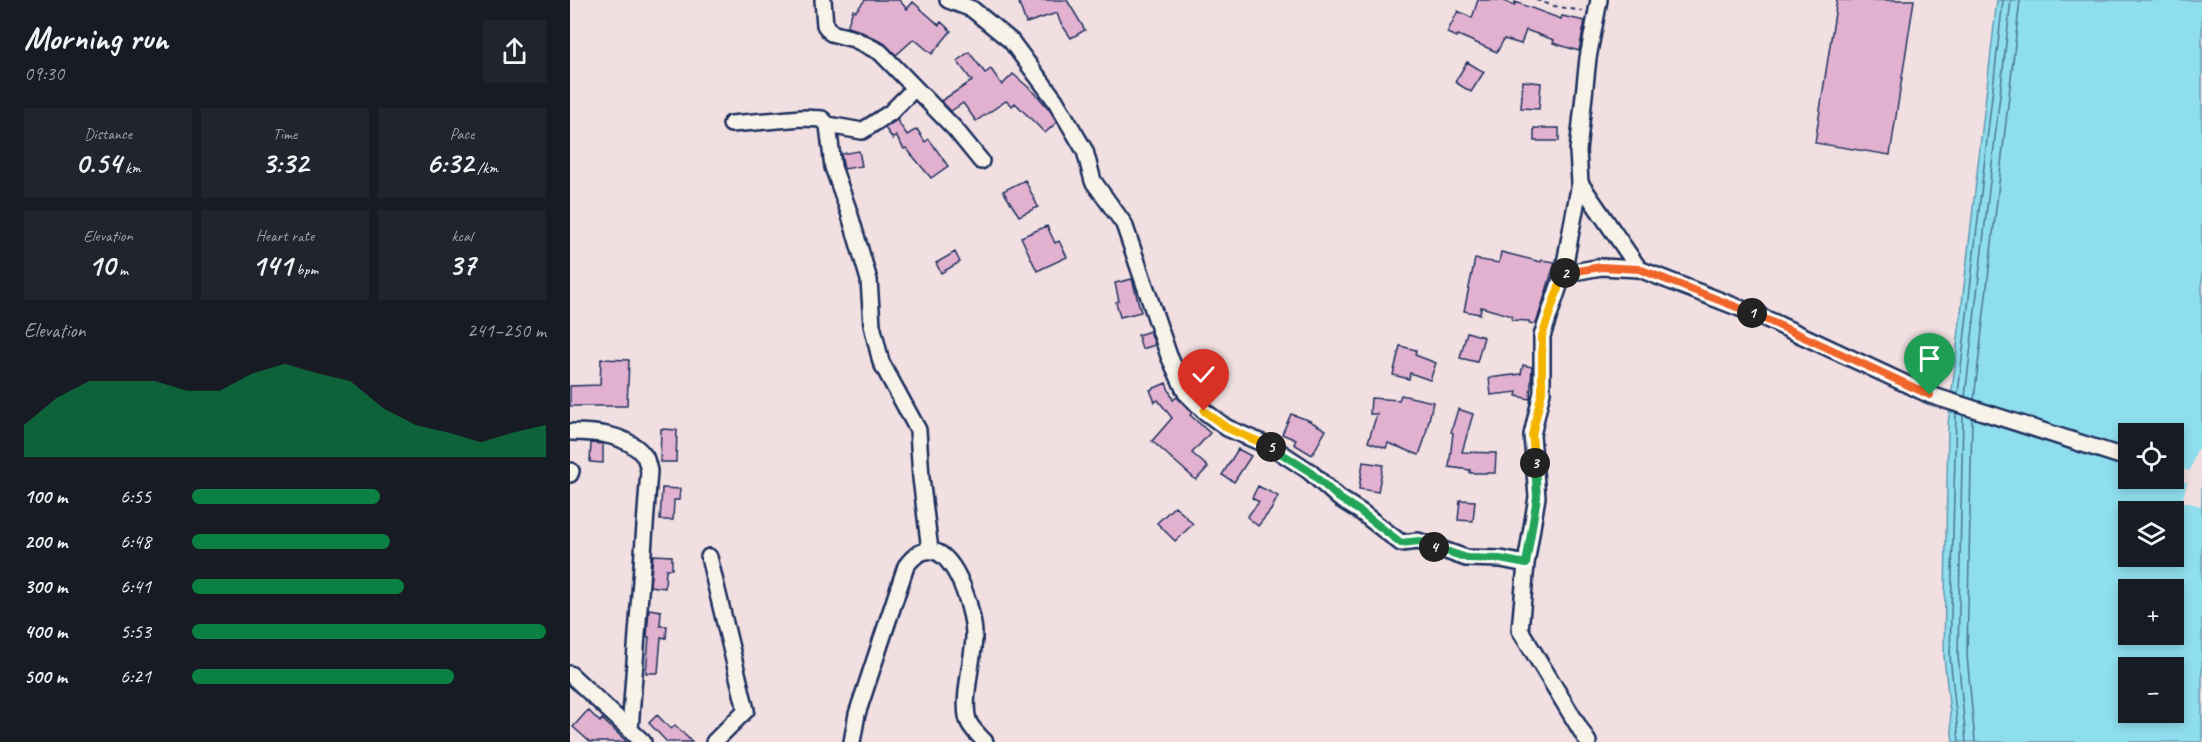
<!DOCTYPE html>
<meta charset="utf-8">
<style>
body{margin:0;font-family:Caveat,sans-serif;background:#20242c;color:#f1f3f6;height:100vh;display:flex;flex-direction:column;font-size:22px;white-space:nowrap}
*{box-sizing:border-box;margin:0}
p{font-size:20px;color:#9ea1a6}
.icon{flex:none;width:33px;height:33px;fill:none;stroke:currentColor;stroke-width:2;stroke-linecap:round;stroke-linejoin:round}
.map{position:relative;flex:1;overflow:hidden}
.drawer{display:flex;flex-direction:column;background:#171b24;width:570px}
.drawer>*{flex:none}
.controls{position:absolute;left:1548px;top:423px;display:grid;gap:12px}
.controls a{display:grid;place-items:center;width:66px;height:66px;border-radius:0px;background:#171b24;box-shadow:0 3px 9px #0003;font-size:30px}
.pin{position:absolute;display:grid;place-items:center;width:51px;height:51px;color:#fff;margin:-62px -26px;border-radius:50% 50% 50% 0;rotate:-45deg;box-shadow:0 0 6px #0007}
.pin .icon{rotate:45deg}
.km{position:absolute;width:30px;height:30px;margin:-15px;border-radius:50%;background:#222;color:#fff;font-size:16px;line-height:30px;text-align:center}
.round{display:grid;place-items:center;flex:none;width:63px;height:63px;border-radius:0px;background:#20242c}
.headline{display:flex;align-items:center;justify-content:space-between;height:102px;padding:0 24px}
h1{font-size:33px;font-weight:700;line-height:45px}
.stats{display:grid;grid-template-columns:repeat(3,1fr);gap:9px;height:102px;padding:6px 24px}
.stats div{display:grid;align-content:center;border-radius:0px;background:#20242c;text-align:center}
.stats b{font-size:30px;font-weight:700}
.stats small{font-size:16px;font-weight:400}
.stats p{font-size:16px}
.chart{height:168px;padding:12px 24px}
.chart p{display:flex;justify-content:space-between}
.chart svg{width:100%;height:108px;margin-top:6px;fill:#0b8043;opacity:.7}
ul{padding:0 24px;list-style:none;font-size:20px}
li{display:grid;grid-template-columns:96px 72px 1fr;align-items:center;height:45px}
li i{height:15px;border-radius:8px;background:#0b8043}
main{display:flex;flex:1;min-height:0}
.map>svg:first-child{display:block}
.water{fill:#8fdeed;stroke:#6198b4;stroke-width:1.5;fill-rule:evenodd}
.pier{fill:#f1dfe1}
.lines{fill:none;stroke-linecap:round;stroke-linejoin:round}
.shore{stroke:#497597;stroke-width:1.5}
.building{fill:#e3b1d0;stroke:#1b2f5e;stroke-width:1.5}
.minor-casing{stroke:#1b2f5e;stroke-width:20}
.path{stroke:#1b2f5e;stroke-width:2;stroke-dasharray:4.5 4.5;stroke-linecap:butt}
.minor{stroke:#f7f3e8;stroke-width:15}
.split-1-casing{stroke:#fff;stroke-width:12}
.split-2-casing{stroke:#fff;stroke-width:12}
.split-3-casing{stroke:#fff;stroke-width:12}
.split-4-casing{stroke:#fff;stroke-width:12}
.split-5-casing{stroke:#fff;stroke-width:12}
.split-6-casing{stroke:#fff;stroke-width:12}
.split-1{stroke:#f0652b;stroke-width:8}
.split-2{stroke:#f0652b;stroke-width:8}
.split-3{stroke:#f5b400;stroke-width:8}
.split-4{stroke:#22a559;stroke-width:8}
.split-5{stroke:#22a559;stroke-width:8}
.split-6{stroke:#f5b400;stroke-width:8}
</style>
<main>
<section class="drawer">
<div class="headline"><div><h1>Morning run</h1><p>09:30</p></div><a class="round"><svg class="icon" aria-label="share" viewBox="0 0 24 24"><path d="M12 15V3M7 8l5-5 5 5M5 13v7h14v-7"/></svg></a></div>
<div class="stats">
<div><p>Distance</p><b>0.54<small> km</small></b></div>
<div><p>Time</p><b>3:32</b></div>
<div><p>Pace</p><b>6:32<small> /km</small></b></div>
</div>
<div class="stats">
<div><p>Elevation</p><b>10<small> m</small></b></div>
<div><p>Heart rate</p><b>141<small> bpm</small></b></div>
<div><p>kcal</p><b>37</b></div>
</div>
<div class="chart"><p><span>Elevation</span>241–250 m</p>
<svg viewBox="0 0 160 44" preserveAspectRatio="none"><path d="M0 44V31L10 20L20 13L30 13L40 13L50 17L60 17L70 10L80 6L90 10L100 13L110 24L120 31L130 34L140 38L150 34L160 31V44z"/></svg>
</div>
<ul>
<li><b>100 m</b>6:55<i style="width:53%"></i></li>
<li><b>200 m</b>6:48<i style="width:56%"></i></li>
<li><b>300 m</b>6:41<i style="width:60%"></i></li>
<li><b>400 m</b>5:53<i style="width:100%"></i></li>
<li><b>500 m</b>6:21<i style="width:74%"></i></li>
</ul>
</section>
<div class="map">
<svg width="1632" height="742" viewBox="0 0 1632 742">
<rect width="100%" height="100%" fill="#f1dfe1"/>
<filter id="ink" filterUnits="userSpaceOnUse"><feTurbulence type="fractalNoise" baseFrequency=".0167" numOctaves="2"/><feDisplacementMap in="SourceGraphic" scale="12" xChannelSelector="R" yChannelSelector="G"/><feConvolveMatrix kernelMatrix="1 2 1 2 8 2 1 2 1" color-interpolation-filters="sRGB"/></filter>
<g filter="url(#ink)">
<path class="water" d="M 1427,0 L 1632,0 L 1632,742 L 1383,742 L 1374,656 L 1378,425 ZM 1558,434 L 1604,434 L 1604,478 L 1558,478 ZM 1558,512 L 1604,512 L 1604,556 L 1558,556 ZM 1558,590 L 1604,590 L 1604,634 L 1558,634 ZM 1558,668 L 1604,668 L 1604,712 L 1558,712 Z"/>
<path class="pier" d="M 1627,449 L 1632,450 L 1631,506 L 1612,501 L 1617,483 L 1604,478 L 1604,467 L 1620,471 Z"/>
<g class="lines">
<path class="shore" d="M 1388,394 L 1433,0
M 1395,397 L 1441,0
M 1404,400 L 1450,0
M 1386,413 L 1380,656 L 1389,742
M 1393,415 L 1388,655 L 1396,742
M 1402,418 L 1397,655 L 1405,742"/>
</g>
<path class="building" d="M 295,0 L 329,0 L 337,9 L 343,2 L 369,25 L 371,22 L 381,31 L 362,54 L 344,39 L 326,55 L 314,43 L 288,30 L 277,27 L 283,10 L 286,11 Z
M 448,0 L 497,0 L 515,30 L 501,38 L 490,22 L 487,13 L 456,23 Z
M 908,0 L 932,0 L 944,6 L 945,2 L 991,19 L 992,16 L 1015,21 L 1009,51 L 983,43 L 984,40 L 956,30 L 951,44 L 934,39 L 927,52 L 888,35 L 886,37 L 877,33 L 888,11 L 902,18 Z
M 1267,0 L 1344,0 L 1320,155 L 1245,143 Z
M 399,52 L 415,73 L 421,69 L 432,85 L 443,74 L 465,93 L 479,109 L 487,122 L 475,133 L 445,103 L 442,106 L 436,101 L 406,121 L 393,103 L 381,111 L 371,101 L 402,81 L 387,61 Z
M 897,62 L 914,72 L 901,92 L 885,82 Z
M 953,81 L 971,83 L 969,109 L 951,108 Z
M 327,120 L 337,135 L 347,129 L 355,142 L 359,139 L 378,166 L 361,178 L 336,148 L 334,149 L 326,136 L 323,139 L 315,128 Z
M 964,128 L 989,128 L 989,141 L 964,141 Z
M 289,151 L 292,166 L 274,169 L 271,154 Z
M 455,180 L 468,207 L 449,216 L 433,191 Z
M 477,226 L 485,243 L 489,241 L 497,257 L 467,271 L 451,237 Z
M 385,252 L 390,262 L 371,273 L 366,263 Z
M 931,252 L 971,262 L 972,260 L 985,262 L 966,324 L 959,323 L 959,321 L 942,320 L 942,316 L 911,307 L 910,314 L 894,311 L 905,259 L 929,263 Z
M 562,279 L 571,312 L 550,317 L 546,302 L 549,301 L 545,283 Z
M 580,331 L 585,345 L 572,349 L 568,335 Z
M 897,332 L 914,337 L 907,362 L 890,358 Z
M 830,346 L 846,350 L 845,355 L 866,363 L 860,380 L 840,373 L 839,379 L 823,375 Z
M 31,359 L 59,360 L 57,406 L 0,406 L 0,386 L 30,385 Z
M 953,365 L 962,367 L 960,399 L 946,396 L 947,392 L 921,395 L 919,378 L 951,374 Z
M 596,383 L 603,400 L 607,397 L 622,413 L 620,415 L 640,433 L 622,453 L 638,467 L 626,480 L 582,441 L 602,418 L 588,400 L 585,402 L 580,390 Z
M 831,395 L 863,402 L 855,438 L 849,455 L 818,443 L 816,448 L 798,442 L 807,414 L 800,414 L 801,398 L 829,400 Z
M 888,409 L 903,414 L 892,452 L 926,453 L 925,473 L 900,473 L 900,470 L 879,467 L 883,433 L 881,432 Z
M 721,414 L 738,420 L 756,430 L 742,455 L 724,444 L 726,440 L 712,434 Z
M 91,429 L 107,430 L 106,462 L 90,462 Z
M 21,443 L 33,444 L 33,463 L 20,462 Z
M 668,449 L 681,456 L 664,482 L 652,475 Z
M 793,462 L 813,465 L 808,492 L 789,489 Z
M 688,486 L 708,496 L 701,510 L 688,526 L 677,517 L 689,502 L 682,498 Z
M 92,488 L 110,489 L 109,500 L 104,500 L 103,520 L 90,520 Z
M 890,500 L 905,501 L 903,521 L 888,520 Z
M 605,506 L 623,524 L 605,541 L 587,523 Z
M 83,555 L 102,556 L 102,569 L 96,569 L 95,588 L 80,586 Z
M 79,609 L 91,611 L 90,626 L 97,626 L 96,638 L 91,637 L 88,673 L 76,673 L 79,637 L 77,637 Z
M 18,710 L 30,722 L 32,719 L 57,742 L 20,742 L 3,727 Z
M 87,715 L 101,729 L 105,725 L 122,742 L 97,742 L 79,723 Z"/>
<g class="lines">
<defs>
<path id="minor" d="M 253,0 L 255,25 L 261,33 L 284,39 L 310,52 L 385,129 L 411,161
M 378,0 L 402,9 L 441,41 L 485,100 L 515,151 L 523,181 L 554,224 L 599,356 L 616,393 L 634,411 L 657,428 L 704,448 L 739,471 L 769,498 L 791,512 L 831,543 L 848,541 L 896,558 L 931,559 L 956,564 L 950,630 L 1018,742
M 161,124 L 232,118 L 252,119 L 258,125 L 292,131 L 320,113 L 344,89
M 258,125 L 263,167 L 279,212 L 299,280 L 302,325 L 311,362 L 348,430 L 351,478 L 360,550
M 1010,183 L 1069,269 L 1190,316 L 1360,395 L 1557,458
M 993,274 L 1031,267 L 1069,269
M 0,432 C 25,432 59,434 75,457 C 77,461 78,467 79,471 L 60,730
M 0,474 L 1,471
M 139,557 L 176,710 L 144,742
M 956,564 L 967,497 L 962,435 L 972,392 L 972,336 L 993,274 L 1010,183 L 1008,151 L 1018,58 L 1029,0
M 0,674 L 73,742
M 282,742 L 287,714 L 336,566 C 343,557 351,549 363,551 C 388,556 405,616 404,638 C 403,660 392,700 398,720 C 400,728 410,736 415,742"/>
</defs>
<use href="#minor" class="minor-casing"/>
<path class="path" d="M 966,0 L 984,6 L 1013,11"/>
<use href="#minor" class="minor"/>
</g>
</g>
<g class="lines" filter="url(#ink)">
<defs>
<path id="split-1" d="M 1182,313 L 1360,395"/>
<path id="split-2" d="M 995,273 L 1031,267 L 1069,269 L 1182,313"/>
<path id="split-3" d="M 965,463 L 962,435 L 972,392 L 972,336 L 993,274 L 995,273"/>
<path id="split-4" d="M 864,547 L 897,558 L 930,559 L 956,564 L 967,497 L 965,463"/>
<path id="split-5" d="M 701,447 L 739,471 L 769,498 L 791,512 L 831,543 L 849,541 L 864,547"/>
<path id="split-6" d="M 634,411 L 657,428 L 701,447"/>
</defs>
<use href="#split-1" class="split-1-casing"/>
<use href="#split-2" class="split-2-casing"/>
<use href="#split-3" class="split-3-casing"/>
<use href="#split-4" class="split-4-casing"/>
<use href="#split-5" class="split-5-casing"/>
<use href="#split-6" class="split-6-casing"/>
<use href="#split-1" class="split-1"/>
<use href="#split-2" class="split-2"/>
<use href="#split-3" class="split-3"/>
<use href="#split-4" class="split-4"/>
<use href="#split-5" class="split-5"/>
<use href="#split-6" class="split-6"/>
</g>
</svg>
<div class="controls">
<a><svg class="icon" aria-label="locate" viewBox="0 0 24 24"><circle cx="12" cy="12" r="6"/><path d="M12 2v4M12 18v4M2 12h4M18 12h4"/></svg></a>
<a><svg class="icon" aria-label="layers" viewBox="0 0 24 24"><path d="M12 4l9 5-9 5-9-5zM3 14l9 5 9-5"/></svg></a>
<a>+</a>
<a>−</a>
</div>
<div class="pin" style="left:1360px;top:395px;background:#1e9e55"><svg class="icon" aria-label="arrive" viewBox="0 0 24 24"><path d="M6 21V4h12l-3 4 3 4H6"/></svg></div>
<div class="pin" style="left:634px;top:411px;background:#d93025"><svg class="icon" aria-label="check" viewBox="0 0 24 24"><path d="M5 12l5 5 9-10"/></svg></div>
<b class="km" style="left:1182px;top:313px">1</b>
<b class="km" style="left:995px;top:273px">2</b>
<b class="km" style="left:965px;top:463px">3</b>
<b class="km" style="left:864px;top:547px">4</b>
<b class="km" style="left:701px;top:447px">5</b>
</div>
</main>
